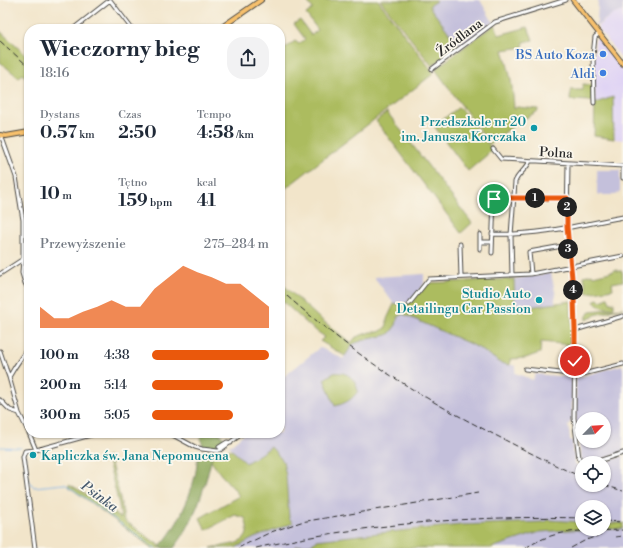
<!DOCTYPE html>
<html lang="pl">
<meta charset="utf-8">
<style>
body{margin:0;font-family:"Libre Bodoni",serif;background:#f2f2f3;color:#1f2937;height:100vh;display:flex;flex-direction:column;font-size:15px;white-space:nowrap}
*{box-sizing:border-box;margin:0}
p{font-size:13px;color:#747a83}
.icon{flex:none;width:22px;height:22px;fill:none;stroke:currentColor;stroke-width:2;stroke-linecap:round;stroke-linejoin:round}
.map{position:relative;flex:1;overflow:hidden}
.sheet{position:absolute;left:24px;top:24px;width:261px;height:414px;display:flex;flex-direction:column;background:#fff;border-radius:16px;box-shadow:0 1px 3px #0004}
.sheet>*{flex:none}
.needle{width:26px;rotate:66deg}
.tools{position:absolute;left:575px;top:412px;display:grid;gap:8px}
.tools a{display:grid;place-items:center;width:36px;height:36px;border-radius:50%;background:#fff;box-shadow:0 1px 3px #0004;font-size:20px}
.pin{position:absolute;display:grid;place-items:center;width:34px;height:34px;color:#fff;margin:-17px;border:2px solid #fff;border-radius:50%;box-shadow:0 1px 4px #0007}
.km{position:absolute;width:20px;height:20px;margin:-10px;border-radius:50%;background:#222;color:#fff;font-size:11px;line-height:20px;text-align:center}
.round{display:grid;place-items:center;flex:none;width:42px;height:42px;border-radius:16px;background:#f2f2f3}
.summary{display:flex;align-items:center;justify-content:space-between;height:68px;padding:0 16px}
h1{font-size:22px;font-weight:800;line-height:30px}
.stats{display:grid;grid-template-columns:repeat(3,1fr);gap:6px;height:68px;padding:4px 16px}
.stats div{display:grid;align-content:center}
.stats b{font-size:17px;font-weight:800}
.stats small{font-size:11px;font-weight:400}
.stats p{font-size:11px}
.chart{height:112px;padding:8px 16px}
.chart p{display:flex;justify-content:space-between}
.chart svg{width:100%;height:72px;margin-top:4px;fill:#ea580c;opacity:.7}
ul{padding:0 16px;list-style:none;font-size:13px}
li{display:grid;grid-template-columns:64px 48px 1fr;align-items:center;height:30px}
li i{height:10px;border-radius:5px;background:#ea580c}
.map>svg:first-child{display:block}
.built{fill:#e0d4f4}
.industrial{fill:#c4c0db;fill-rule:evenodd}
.green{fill:#acbc5f;stroke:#6c7445}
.forest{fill:#89a456;stroke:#5a6840}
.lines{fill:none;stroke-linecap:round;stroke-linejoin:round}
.stream{stroke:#7ab1e9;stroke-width:1}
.minor-casing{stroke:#494743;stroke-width:5}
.major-casing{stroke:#494743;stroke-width:6}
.minor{stroke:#fff;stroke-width:3}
.major{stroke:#f7c06c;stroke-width:4}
.rail{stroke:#2b2b2b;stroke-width:1;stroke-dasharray:6 3;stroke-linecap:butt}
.route-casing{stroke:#fff;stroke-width:8}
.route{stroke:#ea580c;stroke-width:5}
.shop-dot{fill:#3f7fe0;stroke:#fbf7ec;stroke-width:1.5}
.culture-dot{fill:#0f9aa8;stroke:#fbf7ec;stroke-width:1.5}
.labels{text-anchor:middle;stroke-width:3.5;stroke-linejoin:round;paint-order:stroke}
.street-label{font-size:13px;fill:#2b2b2b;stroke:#fbf7ec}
.shop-label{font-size:13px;fill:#366cbe;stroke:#fbf7ec;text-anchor:end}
.culture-label{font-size:13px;fill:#0d838f;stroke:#fbf7ec;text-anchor:end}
.water-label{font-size:14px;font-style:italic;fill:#475a6e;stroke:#fbf7ec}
</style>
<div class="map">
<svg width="623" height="548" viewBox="0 0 623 548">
<rect width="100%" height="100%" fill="#fbf7ec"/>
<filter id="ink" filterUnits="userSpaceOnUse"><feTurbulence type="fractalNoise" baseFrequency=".025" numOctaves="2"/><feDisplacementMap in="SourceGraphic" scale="8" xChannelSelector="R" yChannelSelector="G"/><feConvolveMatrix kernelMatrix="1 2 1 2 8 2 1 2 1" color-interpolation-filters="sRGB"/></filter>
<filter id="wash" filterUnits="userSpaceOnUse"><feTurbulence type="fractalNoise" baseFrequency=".012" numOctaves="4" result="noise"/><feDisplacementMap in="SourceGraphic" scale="16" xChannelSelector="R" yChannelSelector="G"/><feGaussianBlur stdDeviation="0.9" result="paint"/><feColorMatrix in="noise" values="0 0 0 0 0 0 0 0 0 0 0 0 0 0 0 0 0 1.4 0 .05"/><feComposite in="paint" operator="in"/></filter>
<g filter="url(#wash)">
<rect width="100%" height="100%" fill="#f2e5ca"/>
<path class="built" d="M 623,11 L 623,56 L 621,58 L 597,27 L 611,15 Z
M 598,37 L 623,70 L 623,140 L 615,139 L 611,98 L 595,103 L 594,67 L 595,42 L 596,39 Z"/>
<path class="industrial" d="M 437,0 L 480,0 L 493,22 L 459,46 L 429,6 Z
M 598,0 L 623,0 L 623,11 L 611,15 L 597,26 L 595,24 L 597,23 Z
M 597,170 L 620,170 L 620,191 L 616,195 L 597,195 Z
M 551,273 L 556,296 L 555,297 L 555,304 L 515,309 L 514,279 Z
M 424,274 L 424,284 L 408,303 L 404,304 L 394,304 L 374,277 Z
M 403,314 L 477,347 L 501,363 L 516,366 L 515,373 L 533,380 L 535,374 L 568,377 L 571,379 L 572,381 L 572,420 L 570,422 L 568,426 L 569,429 L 570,440 L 573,441 L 572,453 L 574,453 L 574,463 L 582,468 L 582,485 L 604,485 L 604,463 L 603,463 L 623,456 L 623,523 L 604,522 L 604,507 L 582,507 L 582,522 L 548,520 L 545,522 L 461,525 L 420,528 L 325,539 L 313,544 L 296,546 L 297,548 L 233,548 L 237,547 L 254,538 L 293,523 L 289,518 L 286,476 L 283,461 L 271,448 L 246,464 L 229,446 L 245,433 L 280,433 L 280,380 L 319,348 L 324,349 L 343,359 L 353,344 L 364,340 L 387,335 L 396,325 L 398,317 Z
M 622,365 L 623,369 L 623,452 L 591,463 L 582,463 L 581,458 L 576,424 L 576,378 ZM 582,419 L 604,419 L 604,441 L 582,441 Z
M 623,529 L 623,548 L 491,548 L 540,532 L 569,530 Z"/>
<path class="green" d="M 306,0 L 378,0 L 433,72 L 433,74 L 286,188 L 280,179 L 280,52 L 295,41 L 299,44 L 305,39 L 294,24 L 300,20 L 311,35 L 318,30 L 306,14 L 313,9 Z
M 380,0 L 437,0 L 429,6 L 459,46 L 432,66 Z
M 495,24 L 499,35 L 528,27 L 533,40 L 524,42 L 523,47 L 503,50 C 510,72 513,87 514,109 L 517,107 L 538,109 L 538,111 L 517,123 L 490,144 L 435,69 Z
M 0,31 L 29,58 L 29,80 L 22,74 L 19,78 L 0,62 Z
M 583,84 L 592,85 L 592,101 L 570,100 L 571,90 L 583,90 Z
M 613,97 L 614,139 L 594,136 L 595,103 Z
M 459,107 L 492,149 L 487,154 L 487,155 L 468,171 L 434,126 Z
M 387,112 L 472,223 L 461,233 L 376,121 Z
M 614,270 L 617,270 L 617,271 L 622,271 L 623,281 L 612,283 L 613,289 L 587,293 L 584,276 L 592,274 L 593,276 L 614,271 Z
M 514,279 L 515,309 L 571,301 L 572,345 L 541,342 L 540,353 L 531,356 L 526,358 L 510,359 L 510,365 L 501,363 L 477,347 L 403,314 L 398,317 L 396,325 L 390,333 L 387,335 L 364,340 L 353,344 L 345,356 L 320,341 L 325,337 L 312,328 L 280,299 L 280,282 L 318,317 L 351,343 L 356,337 L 370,332 L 379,332 L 384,329 L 387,325 L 387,319 L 394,304 L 408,303 L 427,283 Z
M 606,297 L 608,297 L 610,303 L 614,303 L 614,307 C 605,310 602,307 594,302 L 595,300 L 598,299 L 600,301 L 606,299 Z
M 623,308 L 595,315 L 593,317 L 586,320 L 586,318 L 590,311 Z
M 334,373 C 347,371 355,378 358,391 C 352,400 346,403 335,406 L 324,379 Z
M 271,447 L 283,461 L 286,476 L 289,518 L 293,523 L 254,538 L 237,547 L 233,548 L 211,548 C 231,543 255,547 245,518 L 235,515 L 206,530 L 200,518 L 239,496 C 236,490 230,485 225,479 C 220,474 215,467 211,461 L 212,457 L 211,453 L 224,453 L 231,449 L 246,463 Z
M 107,457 L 109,457 C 115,478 121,499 124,520 L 163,548 L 152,548 L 131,532 L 68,486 L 69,484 C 88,494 104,507 121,518 L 119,505 Z
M 548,520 L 582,522 L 582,529 L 602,529 L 569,530 L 540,532 L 491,548 L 297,548 L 296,546 L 313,544 L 313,542 L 316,542 L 317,540 L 360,535 L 461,525 L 545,522 Z
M 604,523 L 623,523 L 623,529 L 604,529 Z"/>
<path class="forest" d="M 200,433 L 220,433 L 225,441 L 218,446 L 203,447 Z
M 199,451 L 211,453 L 212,457 C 205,487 194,524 174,548 L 163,548 L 160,546 C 177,528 189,500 195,476 C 197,468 197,459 199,451 Z"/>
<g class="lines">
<path class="stream" d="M 0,447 L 21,448
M 25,457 C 27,468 26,480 34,487 L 64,484 L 68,486 L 155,548"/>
</g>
</g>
<g filter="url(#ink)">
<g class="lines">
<defs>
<path id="minor" d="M 110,0 L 132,29
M 73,29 L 110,0
M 432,69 L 495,22 L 566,0
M 594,103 L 593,56 L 595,37 L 600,33
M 1,135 L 16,177 L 23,220 L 23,259 L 22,273 L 25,283 L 29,290
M 493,149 L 501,159 L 623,166
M 568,163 L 567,227 L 574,298 L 575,330 L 574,418 L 579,458 L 582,464
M 623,166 L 623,178
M 492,234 C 535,236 581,225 623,217
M 480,242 L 492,242
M 460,244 L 461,277
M 480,249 L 480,234
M 492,253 L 494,200 L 495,198 L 498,197 L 513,198 L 567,198
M 0,274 L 23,259
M 531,274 L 529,252 L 568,245
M 512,275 L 511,235 L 515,182 C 518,173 527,169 530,161
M 409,304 L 429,279 L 531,274 L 623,256
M 575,330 L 623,316
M 0,351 L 6,369 L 9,377 L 19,413 L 29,433
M 525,369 L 579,375 L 623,364
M 9,377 L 15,367 L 29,346
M 0,400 L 10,410 L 19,413
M 29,433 L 36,450
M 169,433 L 195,447 L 202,449 L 218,451
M 219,447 L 227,442 L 231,443
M 220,450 L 243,433
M 592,463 L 623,453
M 35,548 L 23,457 L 25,451 L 36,450 L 98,433"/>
<path id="major" d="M 573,0 L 623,64
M 219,29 L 261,0
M 0,135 L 6,136 L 29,132"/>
</defs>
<use href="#minor" class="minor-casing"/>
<use href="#major" class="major-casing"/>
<use href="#minor" class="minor"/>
<use href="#major" class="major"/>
<path class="rail" d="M 0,41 L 29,67
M 280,290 C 318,323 358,355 401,382 C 432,402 464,419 497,436 C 525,450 553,465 582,477
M 604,485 L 623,491
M 604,521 L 623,522
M 615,537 L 623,536
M 238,548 L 271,532 L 301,522 L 478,493
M 256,548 C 363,524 472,515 582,518
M 525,548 C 534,543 543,538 554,535 C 576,529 600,531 623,530
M 571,548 L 586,540 L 604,534"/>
</g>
</g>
<g class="lines" filter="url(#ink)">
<defs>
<path id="route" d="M 494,199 L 498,197 L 513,198 L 567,198 L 567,227 L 574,298 L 575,330 L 575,361"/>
</defs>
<use href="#route" class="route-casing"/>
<use href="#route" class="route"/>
</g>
<g class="shop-dot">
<circle cx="603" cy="54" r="4"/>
<circle cx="603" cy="73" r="4"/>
</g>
<g class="culture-dot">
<circle cx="534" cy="128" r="4"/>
<circle cx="539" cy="300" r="4"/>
<circle cx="33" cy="455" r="4"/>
</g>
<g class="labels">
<g class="street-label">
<text transform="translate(459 37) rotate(-37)" y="5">Źródlana</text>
<text transform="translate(556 152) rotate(3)" y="5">Polna</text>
</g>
<g class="shop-label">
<text x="595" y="59">BS Auto Koza</text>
<text x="595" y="78">Aldi</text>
</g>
<g class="culture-label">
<text x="526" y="126">Przedszkole nr 20<tspan x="526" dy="15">im. Janusza Korczaka</tspan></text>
<text x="531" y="298">Studio Auto<tspan x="531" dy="15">Detailingu Car Passion</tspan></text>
<text x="41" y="460" text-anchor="start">Kapliczka św. Jana Nepomucena</text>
</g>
<g class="water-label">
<text transform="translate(100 496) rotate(36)" y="5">Psinka</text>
</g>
</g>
</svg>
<div class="tools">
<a><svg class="needle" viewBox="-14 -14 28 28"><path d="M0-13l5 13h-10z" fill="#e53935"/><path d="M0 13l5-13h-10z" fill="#747a83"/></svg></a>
<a><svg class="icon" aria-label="locate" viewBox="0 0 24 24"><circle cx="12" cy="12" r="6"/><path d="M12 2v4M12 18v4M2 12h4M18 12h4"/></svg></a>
<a><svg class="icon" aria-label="layers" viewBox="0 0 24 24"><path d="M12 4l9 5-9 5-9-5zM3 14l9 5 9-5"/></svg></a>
</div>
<div class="pin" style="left:494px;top:199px;background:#1e9e55"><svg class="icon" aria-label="arrive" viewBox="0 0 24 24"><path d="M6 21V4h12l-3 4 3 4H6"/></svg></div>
<div class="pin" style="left:575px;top:361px;background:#d93025"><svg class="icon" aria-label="check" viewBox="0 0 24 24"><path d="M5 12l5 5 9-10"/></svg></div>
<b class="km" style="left:535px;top:198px">1</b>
<b class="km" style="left:567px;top:207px">2</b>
<b class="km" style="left:568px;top:249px">3</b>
<b class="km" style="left:573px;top:290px">4</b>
<section class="sheet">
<div class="summary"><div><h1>Wieczorny bieg</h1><p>18:16</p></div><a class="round"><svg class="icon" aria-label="share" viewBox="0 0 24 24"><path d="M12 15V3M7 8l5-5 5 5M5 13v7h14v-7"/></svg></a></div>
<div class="stats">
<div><p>Dystans</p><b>0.57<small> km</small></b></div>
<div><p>Czas</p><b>2:50</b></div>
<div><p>Tempo</p><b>4:58<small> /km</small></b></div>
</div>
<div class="stats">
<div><b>10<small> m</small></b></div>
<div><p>Tętno</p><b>159<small> bpm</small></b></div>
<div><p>kcal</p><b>41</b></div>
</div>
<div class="chart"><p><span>Przewyższenie</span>275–284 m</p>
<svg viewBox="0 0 160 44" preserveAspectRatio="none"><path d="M0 44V31L10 38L20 38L30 34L40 31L50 27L60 31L70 31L80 20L90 13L100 6L110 10L120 13L130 17L140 17L150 24L160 31V44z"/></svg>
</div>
<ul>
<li><b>100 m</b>4:38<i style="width:100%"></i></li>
<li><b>200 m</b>5:14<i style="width:61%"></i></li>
<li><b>300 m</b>5:05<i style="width:69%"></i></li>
</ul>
</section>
</div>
